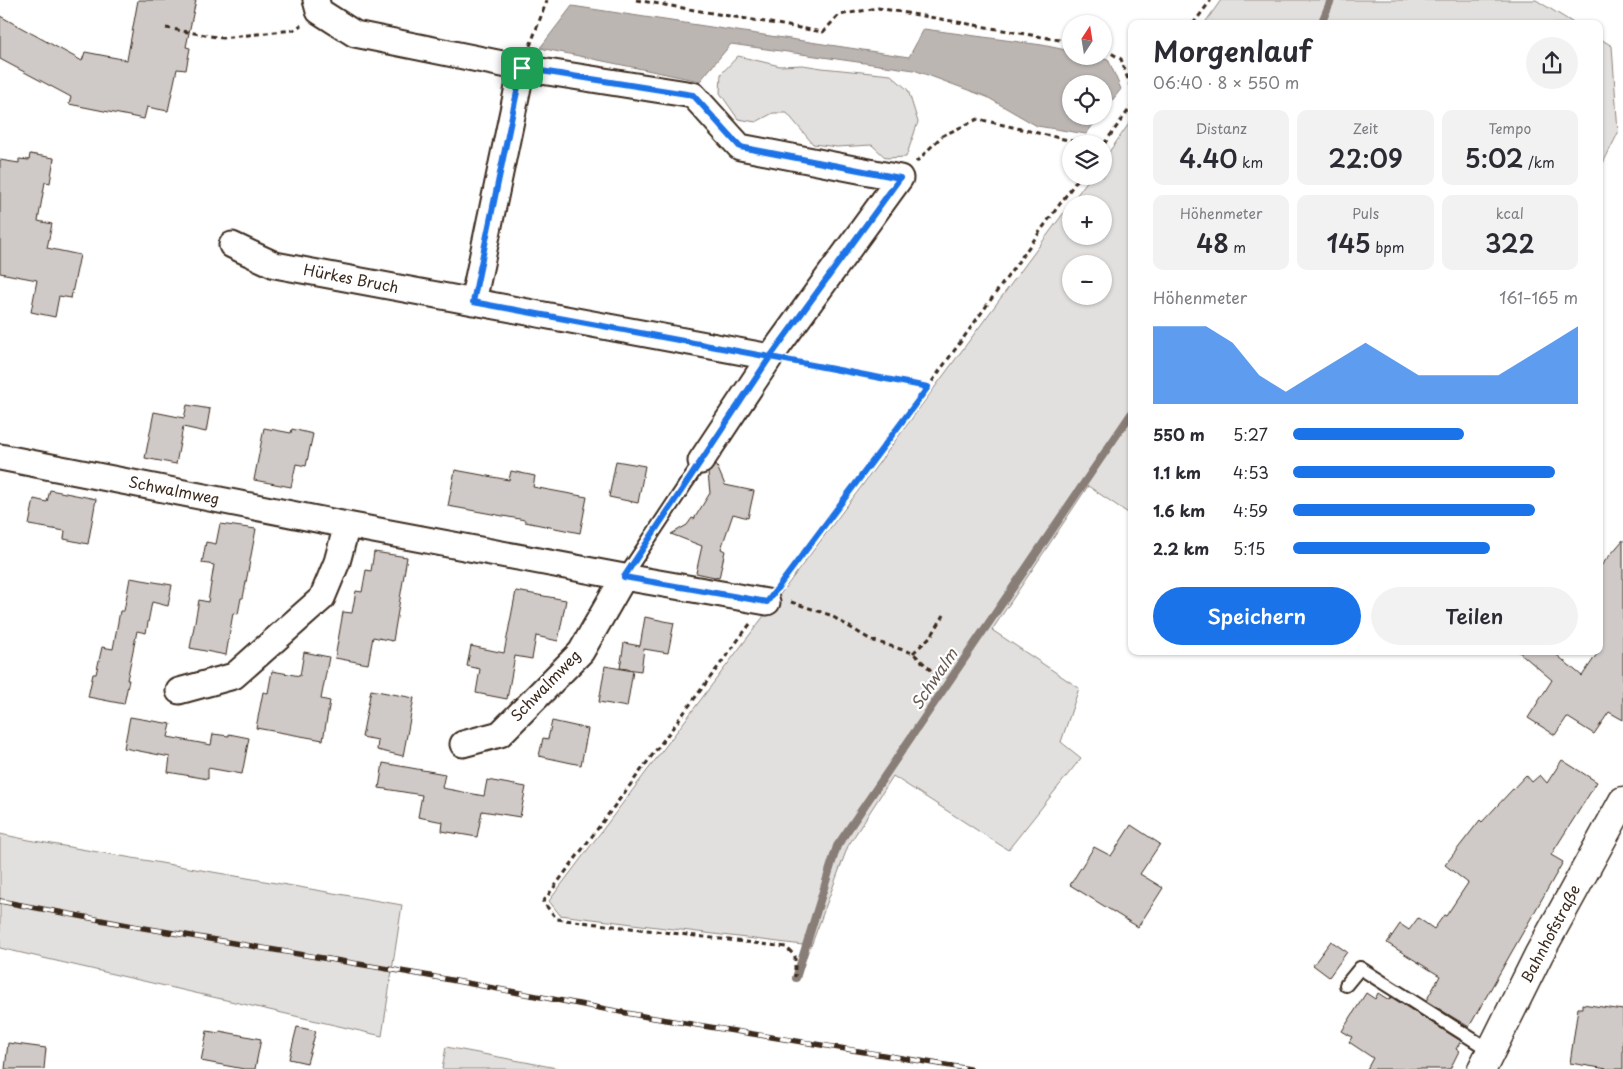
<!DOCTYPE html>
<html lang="de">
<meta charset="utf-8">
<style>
body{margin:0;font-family:"Playpen Sans",sans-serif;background:#f2f2f3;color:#2b2b33;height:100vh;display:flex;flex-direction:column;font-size:19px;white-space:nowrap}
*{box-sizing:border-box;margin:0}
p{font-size:16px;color:#7c7c81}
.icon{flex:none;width:28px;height:28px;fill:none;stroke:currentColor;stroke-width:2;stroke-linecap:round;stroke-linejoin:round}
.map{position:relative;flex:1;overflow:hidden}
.panel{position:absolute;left:1128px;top:20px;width:475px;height:635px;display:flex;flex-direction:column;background:#fff;border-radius:10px;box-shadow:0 1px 4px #0004}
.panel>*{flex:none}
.needle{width:32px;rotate:12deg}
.controls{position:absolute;left:1062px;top:15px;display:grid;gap:10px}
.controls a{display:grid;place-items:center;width:50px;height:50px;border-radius:50%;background:#fff;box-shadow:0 1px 4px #0004;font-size:25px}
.pin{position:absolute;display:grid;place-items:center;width:42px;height:42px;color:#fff;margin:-21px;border-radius:10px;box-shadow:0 2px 8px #0006}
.round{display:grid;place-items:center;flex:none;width:52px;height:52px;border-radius:26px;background:#f2f2f3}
.summary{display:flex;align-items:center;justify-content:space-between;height:85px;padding:0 25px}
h1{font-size:28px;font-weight:600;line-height:38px}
.metrics{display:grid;grid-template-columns:repeat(3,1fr);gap:8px;height:85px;padding:5px 25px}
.metrics div{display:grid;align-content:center;border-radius:10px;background:#f2f2f3;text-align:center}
.metrics b{font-size:25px;font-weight:600}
.metrics small{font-size:14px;font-weight:400}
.metrics p{font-size:14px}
.chart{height:140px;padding:10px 25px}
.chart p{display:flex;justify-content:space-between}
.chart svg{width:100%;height:90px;margin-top:5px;fill:#1a73e8;opacity:.7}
.button{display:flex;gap:10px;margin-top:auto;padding:10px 25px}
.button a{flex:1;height:58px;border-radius:30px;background:#1a73e8;color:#fff;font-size:20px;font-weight:600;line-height:58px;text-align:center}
.button a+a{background:#f2f2f3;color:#2b2b33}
ul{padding:0 25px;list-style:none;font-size:16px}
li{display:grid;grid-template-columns:80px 60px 1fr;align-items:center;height:38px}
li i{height:12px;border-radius:6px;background:#1a73e8}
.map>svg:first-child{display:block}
.green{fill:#e2e0de;stroke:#8e857e;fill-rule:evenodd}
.water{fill:#bcb6b3;stroke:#887e77}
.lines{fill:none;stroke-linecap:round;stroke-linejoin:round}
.stream{stroke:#887e77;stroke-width:8}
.building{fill:#cfcac7;stroke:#3b2a1e}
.service-casing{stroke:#3b2a1e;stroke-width:16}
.minor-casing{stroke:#3b2a1e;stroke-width:29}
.tertiary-casing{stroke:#3b2a1e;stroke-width:31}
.path{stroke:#3b2a1e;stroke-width:3;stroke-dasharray:5 4;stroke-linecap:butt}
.service{stroke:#fff;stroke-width:12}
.minor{stroke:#fff;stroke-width:25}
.tertiary{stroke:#fff;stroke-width:28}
.rail-casing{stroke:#3b2a1e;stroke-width:5.5}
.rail{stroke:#fff;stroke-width:4;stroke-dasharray:11;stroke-linecap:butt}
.route-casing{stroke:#fff;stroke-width:10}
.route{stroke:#1a73e8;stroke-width:6}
.labels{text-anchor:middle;stroke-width:4.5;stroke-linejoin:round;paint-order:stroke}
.street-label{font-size:15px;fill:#3b2a1e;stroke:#fff}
.water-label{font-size:16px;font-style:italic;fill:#685b52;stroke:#fff}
</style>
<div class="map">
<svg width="1623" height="1069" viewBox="0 0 1623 1069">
<rect width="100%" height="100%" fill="#fff"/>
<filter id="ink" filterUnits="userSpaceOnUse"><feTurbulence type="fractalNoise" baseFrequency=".02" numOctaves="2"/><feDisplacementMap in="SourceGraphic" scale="10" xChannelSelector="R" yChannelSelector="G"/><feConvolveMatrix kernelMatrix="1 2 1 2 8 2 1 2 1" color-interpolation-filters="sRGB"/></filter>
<g filter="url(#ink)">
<path class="green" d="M 1221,0 L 1536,0 L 1575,24 L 1204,24 Z
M 1599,38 L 1612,46 L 1618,133 L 1599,171 Z
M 738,56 L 780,66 L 803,65 L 822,68 L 891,75 L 908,90 L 918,122 L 906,157 L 886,158 L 872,145 L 837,147 L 813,144 L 787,113 L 773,113 L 756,122 L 738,119 L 720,93 L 721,74 Z
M 1131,121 L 1131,515 L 1088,486 L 992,630 L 1079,688 L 1061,742 L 1081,758 L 1008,850 L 893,776 L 848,846 L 811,946 L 560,915 L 549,901 L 861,487 L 1091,176 L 1104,176 L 1104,159 ZM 1071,204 L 1104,204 L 1104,236 L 1071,236 ZM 1071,264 L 1104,264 L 1104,296 L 1071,296 Z
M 0,834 L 29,840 L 402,905 L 382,1036 L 0,948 Z
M 446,1047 L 562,1069 L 442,1069 Z"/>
<path class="water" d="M 572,6 L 909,57 L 924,29 L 1042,45 L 1071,51 L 1071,56 L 1095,56 L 1108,59 L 1121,89 L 1104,111 L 1104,84 L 1071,84 L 1071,116 L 1100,116 L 1086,134 L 1037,126 L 987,97 L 914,70 L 731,44 L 700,81 L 540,48 Z"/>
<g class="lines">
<path class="stream" d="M 1321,24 L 1331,0
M 796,978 L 837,846 L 1131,414"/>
</g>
<path class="building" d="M 138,0 L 196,0 L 186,47 L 190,48 L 186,70 L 177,69 L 168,111 L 147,107 L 144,119 L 69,104 L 71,97 L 0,59 L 0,16 L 82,61 L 85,52 L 127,60 Z
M 30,154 L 54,158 L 50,183 L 45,182 L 38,221 L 52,224 L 47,248 L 80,255 L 71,298 L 59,296 L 55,317 L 31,312 L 37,280 L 0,273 L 0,160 L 19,163 L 19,159 L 29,160 Z
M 187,405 L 210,409 L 206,432 L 183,427 L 176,464 L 145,458 L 154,412 L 184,418 Z
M 264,428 L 291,433 L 292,429 L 313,434 L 306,466 L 296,464 L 291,487 L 254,480 Z
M 616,461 L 645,466 L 638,503 L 609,497 Z
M 716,464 L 725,485 L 754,491 L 748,518 L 733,514 L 721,549 L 725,551 L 719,578 L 696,573 L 702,546 L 671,534 L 687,525 L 692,518 L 694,519 L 710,493 L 708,473 Z
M 455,470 L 509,480 L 511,471 L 535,476 L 533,487 L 587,497 L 580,533 L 525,522 L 525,520 L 448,506 Z
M 50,490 L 96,499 L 88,544 L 64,539 L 65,531 L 29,525 L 34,499 L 47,502 Z
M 220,524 L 256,529 L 243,598 L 241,598 L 238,614 L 233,613 L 226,655 L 190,648 L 199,600 L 208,602 L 214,565 L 202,563 L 206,542 L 216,544 Z
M 1623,540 L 1623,720 L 1609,712 L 1594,734 L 1567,717 L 1555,735 L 1528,718 L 1552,680 L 1518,651 L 1552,651 L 1582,676 L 1599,651 L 1599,568 Z
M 374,552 L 407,557 L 393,641 L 373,637 L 368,664 L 335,658 L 343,612 L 352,613 L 356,591 L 362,592 L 366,570 L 371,571 Z
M 130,578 L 172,585 L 168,606 L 152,602 L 146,633 L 137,631 L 127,680 L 129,680 L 124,704 L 88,697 L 93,674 L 96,674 L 102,647 L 113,649 L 120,611 L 124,611 Z
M 516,591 L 566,600 L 558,641 L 536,636 L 532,659 L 515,656 L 507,699 L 476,693 L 480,669 L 467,666 L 471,646 L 504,653 Z
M 645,617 L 674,623 L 668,653 L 644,649 L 641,671 L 620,668 L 624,643 L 640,646 Z
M 304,652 L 329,657 L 321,699 L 330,701 L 323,740 L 256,728 L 263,692 L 268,693 L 272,671 L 300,676 Z
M 605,666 L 633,671 L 627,707 L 599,702 Z
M 371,690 L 414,698 L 403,756 L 377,750 L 378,740 L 362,737 Z
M 130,717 L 171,724 L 168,737 L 211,745 L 213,734 L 229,736 L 229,734 L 249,738 L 242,774 L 208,768 L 208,779 L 168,772 L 170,757 L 124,748 Z
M 552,721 L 588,729 L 581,765 L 539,756 L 543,738 L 548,739 Z
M 1562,760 L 1597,782 L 1551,855 L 1563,862 L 1469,1027 L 1426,1001 L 1440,976 L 1387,943 L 1400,924 L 1409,930 L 1418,918 L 1434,929 L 1444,915 L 1446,916 L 1468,883 L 1445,865 L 1480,820 L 1482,822 L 1526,775 L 1532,782 L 1540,775 L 1547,783 Z
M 383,763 L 445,774 L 442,788 L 484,796 L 487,780 L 526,787 L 520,817 L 482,811 L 477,837 L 442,831 L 443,822 L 418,817 L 422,795 L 379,788 Z
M 1131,825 L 1160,844 L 1140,874 L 1163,888 L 1138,927 L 1070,885 L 1094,847 L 1111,856 Z
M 1331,941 L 1347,952 L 1329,977 L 1313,965 Z
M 1366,993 L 1375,999 L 1378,993 L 1389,1000 L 1391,997 L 1461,1041 L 1456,1049 L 1459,1051 L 1450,1069 L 1367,1069 L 1373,1058 L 1349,1042 L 1352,1037 L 1342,1031 Z
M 1582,1004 L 1623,1010 L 1623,1069 L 1607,1069 L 1570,1063 L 1578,1008 L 1582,1008 Z
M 297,1027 L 316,1031 L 307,1063 L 289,1059 Z
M 207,1031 L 219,1033 L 220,1031 L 261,1039 L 255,1069 L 244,1069 L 201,1061 Z
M 8,1043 L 46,1048 L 44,1069 L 5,1069 Z"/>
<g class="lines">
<defs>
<path id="service" d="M 624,577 L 701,461
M 1346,985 L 1360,968 L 1491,1051"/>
<path id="minor" d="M 316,0 L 319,11 L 355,34 L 522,68 L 693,95 L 740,147 L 900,178 L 770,357 L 701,461
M 232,245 L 275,265 L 770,357
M 473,302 L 522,68
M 0,457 L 347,525 L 624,577 L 767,602
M 179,691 L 234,676 L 322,598 L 337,562 L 347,525
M 463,744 L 500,734 L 581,652 L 624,577"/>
<path id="tertiary" d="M 1482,1069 L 1539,954 L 1623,801"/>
</defs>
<use href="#service" class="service-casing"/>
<use href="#minor" class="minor-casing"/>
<use href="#tertiary" class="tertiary-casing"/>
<path class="path" d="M 636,0 L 823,32 L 839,15 L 878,8 L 1071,42
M 1193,24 L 1211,0
M 166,28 L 222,38 L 294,30 L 301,25
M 530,46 L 547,0
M 1104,49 L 1121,59 L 1131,88
M 1104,144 L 1131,107
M 916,162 L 942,136 L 978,119 L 1085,144
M 798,362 L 928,387
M 781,583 L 928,387 L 1080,176
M 791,602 L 830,615 L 871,640 L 913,653 L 937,676
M 750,624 L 543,902 L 557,919 L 786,947 L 795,956 L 795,977
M 913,653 L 932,635 L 944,615"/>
<use href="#service" class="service"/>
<use href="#minor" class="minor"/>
<use href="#tertiary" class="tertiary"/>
<defs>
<path id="rail" d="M 0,901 L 138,927 L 424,975 L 648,1017 L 970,1069"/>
</defs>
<use href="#rail" class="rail-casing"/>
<use href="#rail" class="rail"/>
</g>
</g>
<g class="lines" filter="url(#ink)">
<defs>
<path id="route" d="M 522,68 L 473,302 L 770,357 L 624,577 L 767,602 L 928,387 L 770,357 L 900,178 L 740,147 L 693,95 L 522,68"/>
</defs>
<use href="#route" class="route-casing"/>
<use href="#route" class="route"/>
</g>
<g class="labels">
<g class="street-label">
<text transform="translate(351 279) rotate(11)" y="5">Hürkes Bruch</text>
<text transform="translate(174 491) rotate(11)" y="5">Schwalmweg</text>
<text transform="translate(546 686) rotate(-46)" y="5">Schwalmweg</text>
<text transform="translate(1551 934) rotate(-62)" y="5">Bahnhofstraße</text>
</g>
<g class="water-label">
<text transform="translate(934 679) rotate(-56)" y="6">Schwalm</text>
</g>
</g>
</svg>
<div class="controls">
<a><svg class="needle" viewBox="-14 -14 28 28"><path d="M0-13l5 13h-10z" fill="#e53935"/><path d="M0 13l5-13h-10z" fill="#7c7c81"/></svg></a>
<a><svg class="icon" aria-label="locate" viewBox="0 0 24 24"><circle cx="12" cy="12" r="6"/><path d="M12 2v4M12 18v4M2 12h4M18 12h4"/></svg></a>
<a><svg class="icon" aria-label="layers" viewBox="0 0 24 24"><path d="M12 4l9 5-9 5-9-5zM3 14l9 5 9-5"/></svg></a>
<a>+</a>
<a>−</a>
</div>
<div class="pin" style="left:522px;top:68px;background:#1e9e55"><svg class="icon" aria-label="arrive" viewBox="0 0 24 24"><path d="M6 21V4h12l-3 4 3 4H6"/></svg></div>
<section class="panel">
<div class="summary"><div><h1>Morgenlauf</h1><p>06:40 · 8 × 550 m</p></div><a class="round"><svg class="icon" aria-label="share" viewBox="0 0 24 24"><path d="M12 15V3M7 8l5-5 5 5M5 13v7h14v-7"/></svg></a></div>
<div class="metrics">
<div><p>Distanz</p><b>4.40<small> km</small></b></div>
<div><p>Zeit</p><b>22:09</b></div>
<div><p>Tempo</p><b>5:02<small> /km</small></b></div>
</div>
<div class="metrics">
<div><p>Höhenmeter</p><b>48<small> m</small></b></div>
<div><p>Puls</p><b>145<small> bpm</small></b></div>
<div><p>kcal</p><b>322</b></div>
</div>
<div class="chart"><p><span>Höhenmeter</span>161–165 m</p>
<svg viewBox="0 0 160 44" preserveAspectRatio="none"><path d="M0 44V6L10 6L20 6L30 14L40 30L50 38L60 30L70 22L80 14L90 22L100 30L110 30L120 30L130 30L140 22L150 14L160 6V44z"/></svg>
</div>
<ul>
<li><b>550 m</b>5:27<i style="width:60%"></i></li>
<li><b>1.1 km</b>4:53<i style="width:92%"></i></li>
<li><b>1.6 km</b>4:59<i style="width:85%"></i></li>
<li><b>2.2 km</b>5:15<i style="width:69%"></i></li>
</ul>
<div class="button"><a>Speichern</a><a>Teilen</a></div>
</section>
</div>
